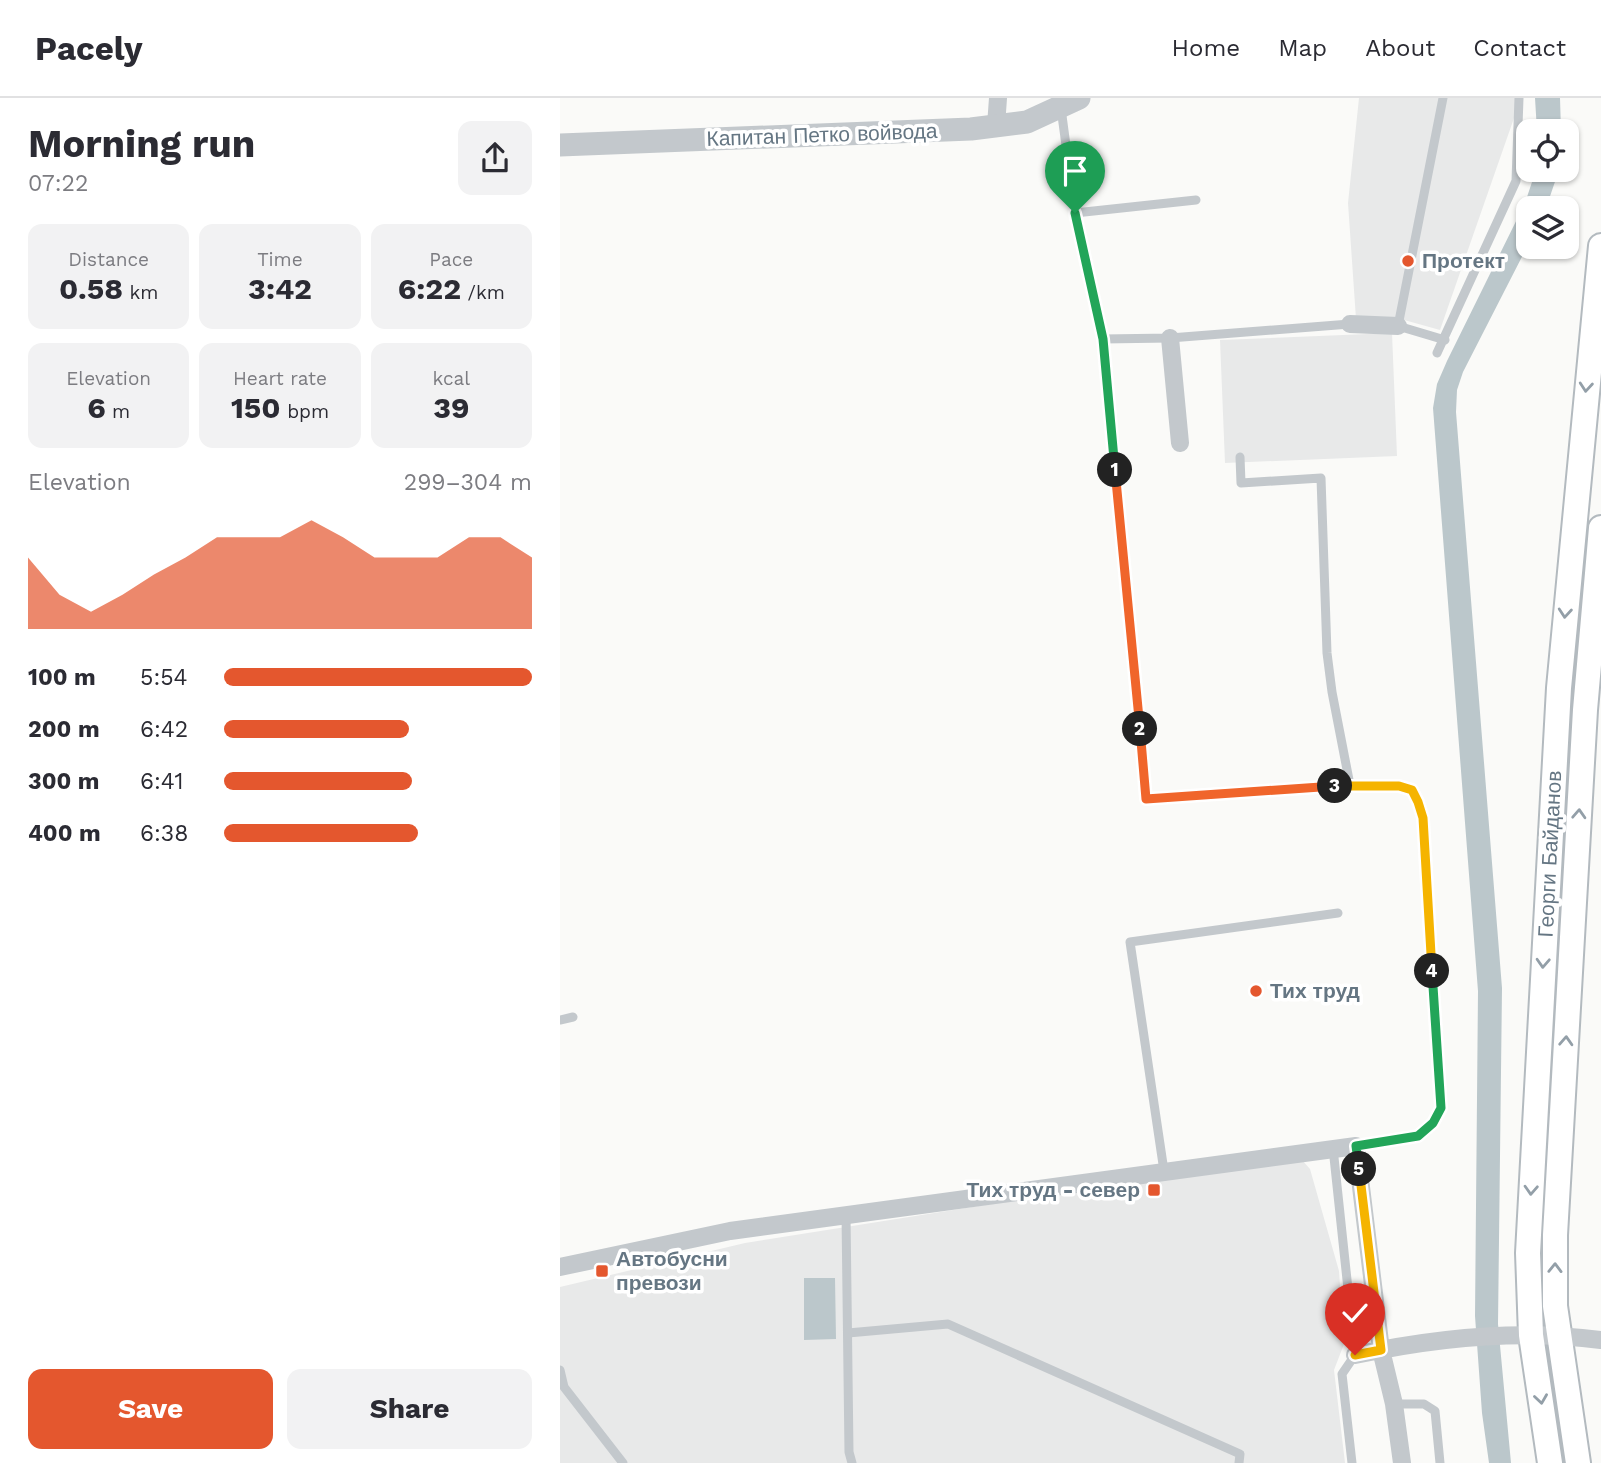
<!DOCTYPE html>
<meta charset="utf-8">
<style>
body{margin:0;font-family:"Work Sans",sans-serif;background:#f2f2f3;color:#2b2b33;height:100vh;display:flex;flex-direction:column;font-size:26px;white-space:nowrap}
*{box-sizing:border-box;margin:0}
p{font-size:23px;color:#7c7c81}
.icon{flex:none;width:38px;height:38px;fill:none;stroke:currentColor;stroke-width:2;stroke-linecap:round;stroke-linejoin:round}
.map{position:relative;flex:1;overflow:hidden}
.sheet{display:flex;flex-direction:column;background:#fff;width:560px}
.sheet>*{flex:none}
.buttons{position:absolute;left:956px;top:21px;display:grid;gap:14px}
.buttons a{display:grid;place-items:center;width:63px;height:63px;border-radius:14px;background:#fff;box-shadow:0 2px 5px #0004;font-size:35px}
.pin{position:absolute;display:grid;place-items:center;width:60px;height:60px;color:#fff;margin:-72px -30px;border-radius:50% 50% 50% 0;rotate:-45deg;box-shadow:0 0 7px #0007}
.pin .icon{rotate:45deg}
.km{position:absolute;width:35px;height:35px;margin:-18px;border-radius:50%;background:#222;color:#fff;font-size:19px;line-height:35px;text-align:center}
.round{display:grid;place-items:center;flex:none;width:74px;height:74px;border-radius:14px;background:#f2f2f3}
.overview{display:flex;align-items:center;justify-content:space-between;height:119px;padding:0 28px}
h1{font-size:38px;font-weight:700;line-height:52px}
.figures{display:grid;grid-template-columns:repeat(3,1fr);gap:10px;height:119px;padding:7px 28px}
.figures div{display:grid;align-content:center;border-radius:14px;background:#f2f2f3;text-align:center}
.figures b{font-size:30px;font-weight:700}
.figures small{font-size:19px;font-weight:400}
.figures p{font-size:19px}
.chart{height:196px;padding:14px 28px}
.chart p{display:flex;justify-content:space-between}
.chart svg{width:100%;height:126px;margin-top:7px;fill:#e4572e;opacity:.7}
.button{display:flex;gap:14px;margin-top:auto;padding:14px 28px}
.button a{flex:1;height:80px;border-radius:14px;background:#e4572e;color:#fff;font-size:28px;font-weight:700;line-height:80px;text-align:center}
.button a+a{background:#f2f2f3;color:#2b2b33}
ul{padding:0 28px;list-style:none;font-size:23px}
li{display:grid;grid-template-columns:112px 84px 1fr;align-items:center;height:52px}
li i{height:18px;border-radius:9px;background:#e4572e}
header{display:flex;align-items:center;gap:42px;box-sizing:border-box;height:98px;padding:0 35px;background:#fff;border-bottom:2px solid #e1e1e2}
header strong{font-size:33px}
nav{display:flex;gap:38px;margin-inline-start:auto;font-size:24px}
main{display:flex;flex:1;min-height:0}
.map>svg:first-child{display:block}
.built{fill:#e8e9e9}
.water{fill:#bbc7cb}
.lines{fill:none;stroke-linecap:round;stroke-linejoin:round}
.secondary-casing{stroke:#b3babf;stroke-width:28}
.service{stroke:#c3c8cc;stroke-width:9}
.minor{stroke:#c3c8cc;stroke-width:18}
.tertiary{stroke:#c3c8cc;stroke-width:23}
.secondary{stroke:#fff;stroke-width:24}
.oneway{stroke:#939fa8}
.split-1-casing{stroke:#fff;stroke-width:14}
.split-2-casing{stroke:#fff;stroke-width:14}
.split-3-casing{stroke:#fff;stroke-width:14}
.split-4-casing{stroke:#fff;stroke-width:14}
.split-5-casing{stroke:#fff;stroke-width:14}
.split-6-casing{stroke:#fff;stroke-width:14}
.split-1{stroke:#22a559;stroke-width:9}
.split-2{stroke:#f0652b;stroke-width:9}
.split-3{stroke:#f0652b;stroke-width:9}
.split-4{stroke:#f5b400;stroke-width:9}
.split-5{stroke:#22a559;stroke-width:9}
.split-6{stroke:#f5b400;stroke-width:9}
.poi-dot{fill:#e4572e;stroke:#fff;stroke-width:2.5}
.labels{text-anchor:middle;stroke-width:7;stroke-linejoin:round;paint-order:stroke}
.street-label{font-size:21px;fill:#657683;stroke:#fff}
.poi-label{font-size:21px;font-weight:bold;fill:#657683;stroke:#fff;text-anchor:start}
</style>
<header>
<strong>Pacely</strong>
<nav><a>Home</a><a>Map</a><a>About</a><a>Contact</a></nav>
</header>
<main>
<section class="sheet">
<div class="overview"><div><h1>Morning run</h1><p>07:22</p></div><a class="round"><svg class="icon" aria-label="share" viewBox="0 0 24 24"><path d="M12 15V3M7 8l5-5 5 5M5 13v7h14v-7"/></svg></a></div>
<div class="figures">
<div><p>Distance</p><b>0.58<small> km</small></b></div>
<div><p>Time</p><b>3:42</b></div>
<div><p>Pace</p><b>6:22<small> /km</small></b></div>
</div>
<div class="figures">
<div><p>Elevation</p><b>6<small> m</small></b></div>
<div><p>Heart rate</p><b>150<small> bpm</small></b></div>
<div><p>kcal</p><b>39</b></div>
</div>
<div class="chart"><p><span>Elevation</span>299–304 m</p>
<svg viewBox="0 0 160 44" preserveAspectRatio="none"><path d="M0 44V19L10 32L20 38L30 32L40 25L50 19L60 12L70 12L80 12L90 6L100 12L110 19L120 19L130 19L140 12L150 12L160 19V44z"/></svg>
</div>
<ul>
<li><b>100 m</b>5:54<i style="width:100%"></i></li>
<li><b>200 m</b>6:42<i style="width:60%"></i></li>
<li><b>300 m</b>6:41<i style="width:61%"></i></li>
<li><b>400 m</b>6:38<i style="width:63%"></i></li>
</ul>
<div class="button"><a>Save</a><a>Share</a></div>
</section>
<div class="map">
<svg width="1041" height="1365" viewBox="0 0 1041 1365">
<rect width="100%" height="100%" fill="#fafaf8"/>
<path class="built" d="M 799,0 L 961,0 L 880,232 L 837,220 L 796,221 L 788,105 Z
M 832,235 L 837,358 L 665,365 L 660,242 Z
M 729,1059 L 742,1062 L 750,1071 L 779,1173 L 784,1246 L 774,1272 L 785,1365 L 0,1365 L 0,1189 L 185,1145 Z"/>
<path class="water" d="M 975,0 L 1000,0 L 1001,33 L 977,33 Z
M 976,72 L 999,72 L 986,110 L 968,110 L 968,147 L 903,274 L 897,292 L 896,314 L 942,890 L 938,1226 L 951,1365 L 929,1365 L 922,1315 L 915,1218 L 918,893 L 873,310 L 877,286 L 887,263 L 965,105 Z
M 244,1180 L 275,1180 L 276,1241 L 244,1242 Z"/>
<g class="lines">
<defs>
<path id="secondary" d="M 990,1365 L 971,1237 L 968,1155 L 999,590 L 1041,148
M 1018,1365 L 995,1208 L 995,1137 L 1025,612 L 1041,430"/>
</defs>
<use href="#secondary" class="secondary-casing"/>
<path class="service" d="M 883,0 L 838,228 L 885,242
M 501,10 L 515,115 L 543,241 L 586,701 L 790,687 L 839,688 L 852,692 L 858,703 L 863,720 L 881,1010 L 873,1025 L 858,1038 L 796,1048
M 515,115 L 636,102
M 543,241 L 610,240 L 790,226
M 877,255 L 956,83 L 959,0
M 680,359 L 681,385 L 761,380 L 767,555 L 772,594 L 790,687
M 0,922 L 13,919
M 773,1050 L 795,1257 L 782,1276 L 792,1365
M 604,1073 L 570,844 L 778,815
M 286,1117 L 289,1354 L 292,1365
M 288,1235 L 388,1226 L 680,1356 L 679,1365
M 0,1272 L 4,1289 L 63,1365
M 834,1306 L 864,1306 L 875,1313 L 880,1365"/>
<path class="minor" d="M 436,28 L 438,0
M 790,226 L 838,228
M 610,240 L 620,345
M 0,1169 L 170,1133 L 796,1048 L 821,1252 L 834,1306 L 842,1365
M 795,1257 C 874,1240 960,1231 1041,1242"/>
<path class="tertiary" d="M 0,47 L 411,31 L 467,24 L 519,0"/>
<use href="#secondary" class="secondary"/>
</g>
<defs><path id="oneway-chevron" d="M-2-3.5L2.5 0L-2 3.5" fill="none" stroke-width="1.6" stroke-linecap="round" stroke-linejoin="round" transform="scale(1.75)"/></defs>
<g class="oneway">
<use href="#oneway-chevron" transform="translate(1026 289) rotate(95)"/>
<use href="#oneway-chevron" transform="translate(1005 515) rotate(95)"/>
<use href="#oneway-chevron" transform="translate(1019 716) rotate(-87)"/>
<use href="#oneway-chevron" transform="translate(983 865) rotate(93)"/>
<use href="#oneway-chevron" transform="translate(1006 943) rotate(-87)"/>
<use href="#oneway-chevron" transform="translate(971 1092) rotate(93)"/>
<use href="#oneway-chevron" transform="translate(995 1170) rotate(-89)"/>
<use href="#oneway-chevron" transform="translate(981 1301) rotate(82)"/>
</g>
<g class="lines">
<defs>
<path id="split-1" d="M 515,115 L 543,241 L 555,372"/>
<path id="split-2" d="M 555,372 L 580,631"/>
<path id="split-3" d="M 580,631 L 586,701 L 775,688"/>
<path id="split-4" d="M 775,688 L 839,688 L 852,692 L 858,704 L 863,720 L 872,873"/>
<path id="split-5" d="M 799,1071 L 796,1048 L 858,1038 L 873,1025 L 881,1010 L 872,873"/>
<path id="split-6" d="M 795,1257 L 821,1252 L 799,1071"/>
</defs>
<use href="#split-1" class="split-1-casing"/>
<use href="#split-2" class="split-2-casing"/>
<use href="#split-3" class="split-3-casing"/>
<use href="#split-4" class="split-4-casing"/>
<use href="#split-5" class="split-5-casing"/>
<use href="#split-6" class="split-6-casing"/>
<use href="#split-1" class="split-1"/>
<use href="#split-2" class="split-2"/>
<use href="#split-3" class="split-3"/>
<use href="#split-4" class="split-4"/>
<use href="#split-5" class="split-5"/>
<use href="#split-6" class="split-6"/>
</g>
<g class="poi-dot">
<circle cx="848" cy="163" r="7"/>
<circle cx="696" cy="893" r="7"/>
<rect x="587" y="1085" width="14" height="14" rx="3.5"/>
<rect x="35" y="1166" width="14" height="14" rx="3.5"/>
</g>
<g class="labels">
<g class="street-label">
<text transform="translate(262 37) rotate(-2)" y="7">Капитан Петко войвода</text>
<text transform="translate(990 756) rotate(-87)" y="7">Георги Байданов</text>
</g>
<g class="poi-label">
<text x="862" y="170">Протект</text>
<text x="710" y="900">Тих труд</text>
<text x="580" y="1099" text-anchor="end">Тих труд - север</text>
<text x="56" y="1168">Автобусни<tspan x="56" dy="24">превози</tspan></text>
</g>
</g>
</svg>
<div class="buttons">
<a><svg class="icon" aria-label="locate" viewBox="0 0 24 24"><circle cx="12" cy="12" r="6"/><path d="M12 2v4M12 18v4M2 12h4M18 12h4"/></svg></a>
<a><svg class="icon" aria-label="layers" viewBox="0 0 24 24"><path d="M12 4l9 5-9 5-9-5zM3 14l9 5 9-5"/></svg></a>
</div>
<div class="pin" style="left:515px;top:115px;background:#1e9e55"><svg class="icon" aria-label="arrive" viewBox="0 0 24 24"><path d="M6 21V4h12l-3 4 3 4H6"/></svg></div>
<div class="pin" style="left:795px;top:1257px;background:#d93025"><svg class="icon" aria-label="check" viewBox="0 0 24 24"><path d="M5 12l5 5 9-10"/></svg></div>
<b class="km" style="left:555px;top:372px">1</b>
<b class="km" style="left:580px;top:631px">2</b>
<b class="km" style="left:775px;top:688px">3</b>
<b class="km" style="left:872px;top:873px">4</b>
<b class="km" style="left:799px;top:1071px">5</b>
</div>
</main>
